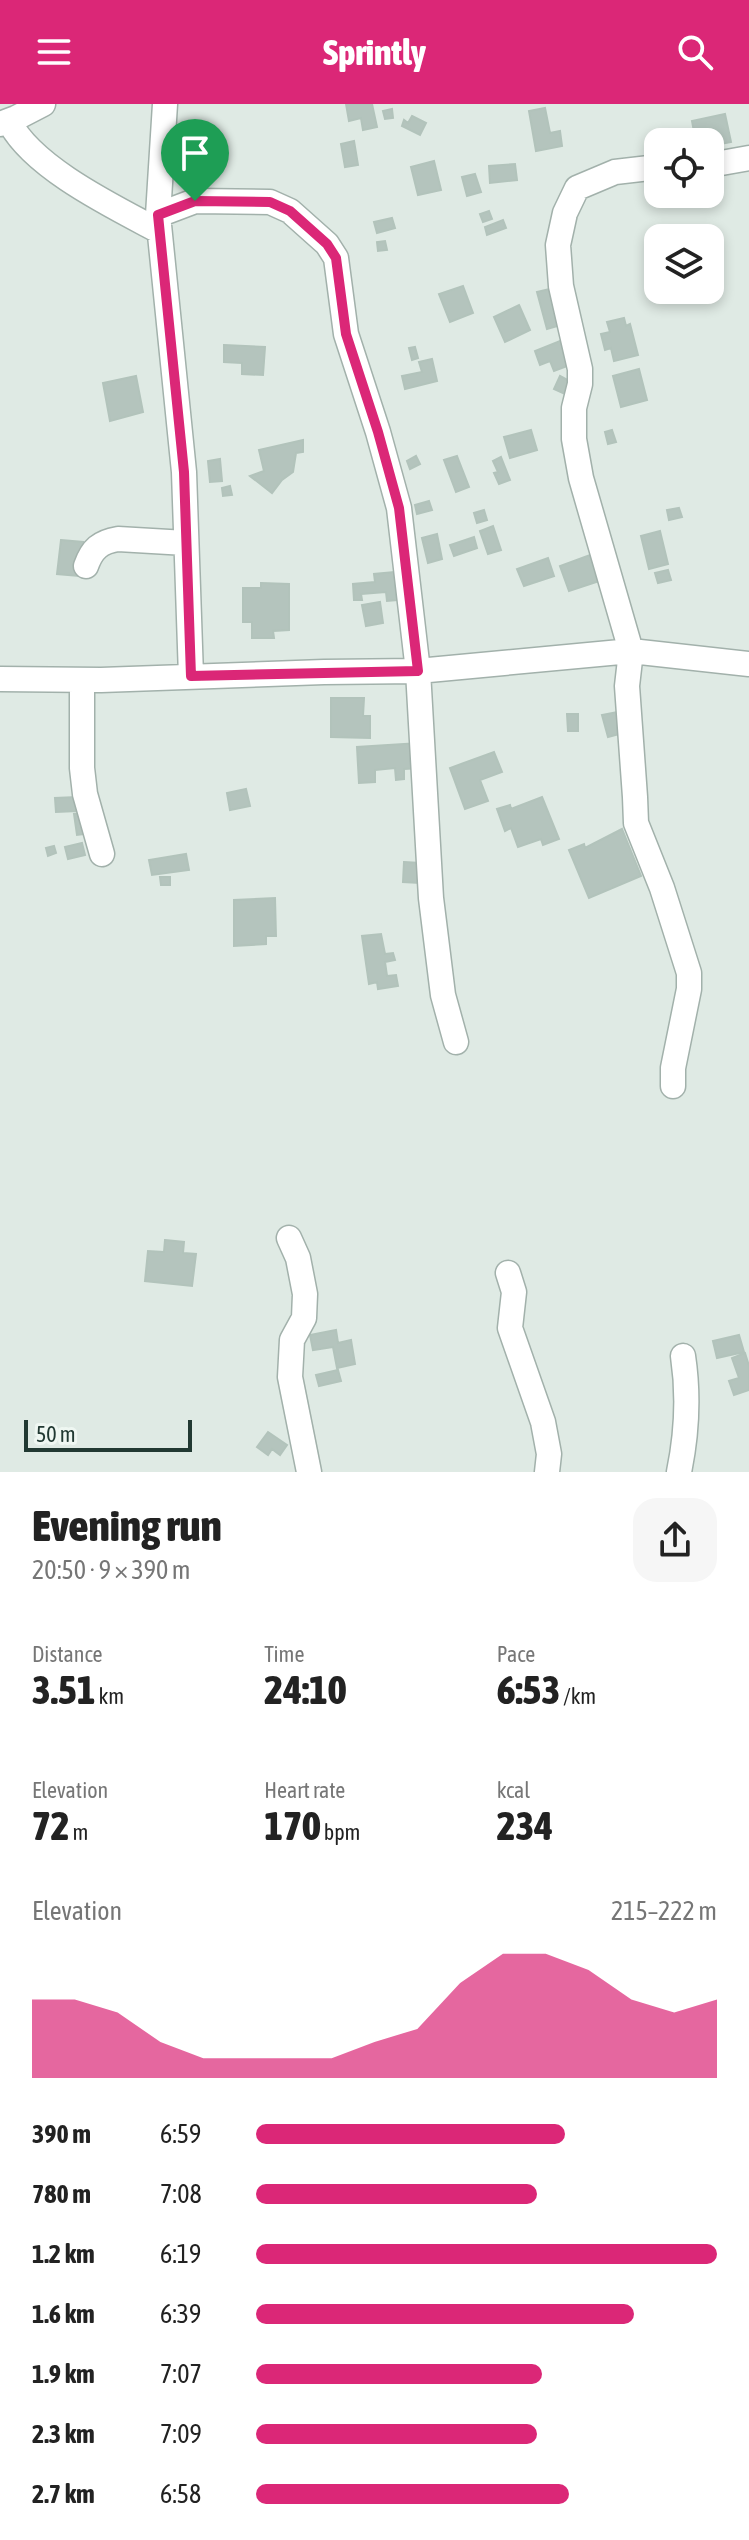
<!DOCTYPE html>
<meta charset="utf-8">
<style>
body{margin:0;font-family:"Asap Condensed",sans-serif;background:#f6f6f6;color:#222;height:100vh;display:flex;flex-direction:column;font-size:30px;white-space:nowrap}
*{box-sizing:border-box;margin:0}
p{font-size:26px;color:#767676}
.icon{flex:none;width:44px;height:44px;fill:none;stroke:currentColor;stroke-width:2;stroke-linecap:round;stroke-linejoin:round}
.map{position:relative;height:1368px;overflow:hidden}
.side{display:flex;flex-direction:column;background:#fff;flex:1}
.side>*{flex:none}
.tools{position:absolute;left:644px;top:24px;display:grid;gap:16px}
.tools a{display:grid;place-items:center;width:80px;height:80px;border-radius:16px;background:#fff;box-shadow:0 4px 12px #0003;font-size:40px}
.scale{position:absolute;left:24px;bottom:20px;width:168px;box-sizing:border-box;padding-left:8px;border:4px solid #213932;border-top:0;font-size:22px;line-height:28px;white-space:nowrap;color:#213932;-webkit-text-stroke:6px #eff7f2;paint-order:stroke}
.pin{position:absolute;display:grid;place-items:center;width:68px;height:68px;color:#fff;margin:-82px -34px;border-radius:50% 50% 50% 0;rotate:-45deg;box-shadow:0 0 8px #0007}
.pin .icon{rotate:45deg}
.round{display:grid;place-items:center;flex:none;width:84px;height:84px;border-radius:24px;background:#f6f6f6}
.headline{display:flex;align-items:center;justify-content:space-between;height:136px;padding:0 32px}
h1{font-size:44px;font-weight:800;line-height:60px}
.figures{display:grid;grid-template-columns:repeat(3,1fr);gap:12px;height:136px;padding:8px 32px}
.figures div{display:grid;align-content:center}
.figures b{font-size:40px;font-weight:800}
.figures small{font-size:22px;font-weight:400}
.figures p{font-size:22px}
.chart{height:224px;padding:16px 32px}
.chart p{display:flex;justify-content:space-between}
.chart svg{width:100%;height:144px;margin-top:8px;fill:#db2777;opacity:.7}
ul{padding:0 32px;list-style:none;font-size:26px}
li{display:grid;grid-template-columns:128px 96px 1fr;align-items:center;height:60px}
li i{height:20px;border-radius:10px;background:#db2777}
header{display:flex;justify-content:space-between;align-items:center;height:104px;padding:0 32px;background:#db2777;color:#fff;font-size:36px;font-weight:800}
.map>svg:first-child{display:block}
.building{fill:#b4c4bd;stroke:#b2c3bb;stroke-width:2}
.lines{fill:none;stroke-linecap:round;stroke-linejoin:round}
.minor-casing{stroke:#a2b1ab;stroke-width:27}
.minor{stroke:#fff;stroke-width:24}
.route-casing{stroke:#fff;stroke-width:16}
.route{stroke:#db2777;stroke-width:10}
</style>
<header><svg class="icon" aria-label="menu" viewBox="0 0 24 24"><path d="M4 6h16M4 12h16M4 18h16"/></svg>Sprintly<svg class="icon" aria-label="search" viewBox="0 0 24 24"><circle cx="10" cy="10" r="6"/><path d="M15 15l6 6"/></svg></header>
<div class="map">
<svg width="749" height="1368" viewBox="0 0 749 1368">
<rect width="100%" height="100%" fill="#dfeae4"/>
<path class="building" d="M 346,0 L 372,0 L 377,23 L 363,26 L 361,14 L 349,17 Z
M 545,4 L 550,29 L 560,27 L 562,42 L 536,47 L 529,7 Z
M 392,5 L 393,14 L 385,15 L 383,7 Z
M 725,10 L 731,38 L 710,42 L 710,38 L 696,38 L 692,17 Z
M 412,12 L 426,19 L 420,31 L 402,22 L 404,16 L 408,19 Z
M 175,28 L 208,29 L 207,43 L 210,43 L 209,52 L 218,52 L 217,73 L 200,72 L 199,81 L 181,80 L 182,66 L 173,65 Z
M 354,37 L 358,61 L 345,63 L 341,40 Z
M 434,57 L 441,86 L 418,91 L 411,63 Z
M 515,60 L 517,76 L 490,79 L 489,62 Z
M 475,70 L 481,88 L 467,92 L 462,73 Z
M 489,107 L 492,115 L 483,118 L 480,110 Z
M 392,114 L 395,124 L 377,129 L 374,118 Z
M 503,116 L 506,124 L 487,131 L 485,123 Z
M 385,137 L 387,146 L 378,147 L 377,138 Z
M 463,182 L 473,209 L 450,218 L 439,190 Z
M 554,184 L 564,220 L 547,225 L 537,188 Z
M 519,201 L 530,226 L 505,238 L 494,213 Z
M 624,214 L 626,222 L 630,220 L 638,251 L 614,257 L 611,244 L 605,246 L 601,230 L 610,228 L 607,218 Z
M 560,237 L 570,261 L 554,267 L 550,257 L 540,261 L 535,247 Z
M 224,241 L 265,243 L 263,271 L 242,270 L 242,259 L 224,258 Z
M 415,243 L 418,254 L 412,256 L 409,244 Z
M 432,255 L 437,277 L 405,285 L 402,272 L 422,268 L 419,258 Z
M 639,265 L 647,296 L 621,303 L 613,272 Z
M 136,272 L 143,308 L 110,317 L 103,279 Z
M 560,272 L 571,278 L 565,290 L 554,285 Z
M 531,326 L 537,346 L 510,354 L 504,333 Z
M 612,326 L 616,338 L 608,340 L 605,328 Z
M 303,336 L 303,348 L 296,349 L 293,368 L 282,376 L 272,389 L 250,372 L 264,367 L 259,346 Z
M 416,352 L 420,360 L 410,365 L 407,357 Z
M 457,352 L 469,383 L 456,388 L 444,356 Z
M 501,353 L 510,376 L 499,380 L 494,369 L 498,368 L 493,357 Z
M 220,355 L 222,377 L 210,378 L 208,357 Z
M 230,382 L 232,391 L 223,392 L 222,384 Z
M 429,397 L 432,406 L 417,410 L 415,401 Z
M 679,404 L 682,413 L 669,416 L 667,406 Z
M 484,406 L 487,416 L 477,419 L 474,409 Z
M 493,422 L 501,446 L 488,450 L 480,427 Z
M 660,427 L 668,460 L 649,465 L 641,432 Z
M 437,430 L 442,455 L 428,459 L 422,434 Z
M 474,433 L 477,444 L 454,452 L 450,441 Z
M 61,436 L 83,438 L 79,472 L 57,470 Z
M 590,451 L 599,477 L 569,487 L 560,462 Z
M 548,454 L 554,472 L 524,482 L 517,465 Z
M 668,466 L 671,476 L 658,479 L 655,469 Z
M 394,468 L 397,496 L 387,497 L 386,488 L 361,490 L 362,496 L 354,496 L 353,480 L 375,478 L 374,470 Z
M 261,479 L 289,480 L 289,526 L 273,527 L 274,534 L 252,534 L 252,518 L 243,518 L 243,484 L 261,484 Z
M 380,498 L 383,519 L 366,522 L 362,501 Z
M 331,594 L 364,594 L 363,612 L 370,612 L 370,634 L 331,633 Z
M 618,608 L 623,629 L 608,633 L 602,611 Z
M 567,610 L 578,610 L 578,627 L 568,627 Z
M 419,639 L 420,664 L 404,665 L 404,675 L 396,676 L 395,664 L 375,666 L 375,678 L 359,679 L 357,643 Z
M 494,648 L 502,668 L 480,676 L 488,697 L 465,705 L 450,664 Z
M 246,685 L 250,702 L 230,706 L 227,689 Z
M 77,693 L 77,707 L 56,708 L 55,694 Z
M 542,693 L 559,735 L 543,741 L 541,735 L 518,743 L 511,724 L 505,727 L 497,705 L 510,701 L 511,705 Z
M 83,709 L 85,730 L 77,731 L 74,710 Z
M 622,725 L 641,772 L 589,794 L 569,746 L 584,740 L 585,744 Z
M 82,739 L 85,751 L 68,755 L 65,743 Z
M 54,742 L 56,749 L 48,752 L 46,744 Z
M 186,750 L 189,766 L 152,771 L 149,756 Z
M 404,758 L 420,759 L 420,779 L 403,778 Z
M 160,773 L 170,773 L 170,781 L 161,781 Z
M 275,794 L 276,832 L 266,832 L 266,840 L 234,842 L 234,796 Z
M 381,830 L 385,850 L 393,849 L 395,856 L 385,858 L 387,872 L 396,871 L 398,882 L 378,885 L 377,878 L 369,880 L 362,832 Z
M 165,1136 L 184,1138 L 183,1149 L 196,1150 L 192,1182 L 145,1177 L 148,1147 L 164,1148 Z
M 336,1226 L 338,1239 L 351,1236 L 355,1260 L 337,1264 L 333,1243 L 313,1246 L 310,1231 Z
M 739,1231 L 744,1248 L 717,1254 L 713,1237 Z
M 745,1249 L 749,1262 L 749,1286 L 734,1291 L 729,1277 L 739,1274 L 732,1254 Z
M 338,1266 L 341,1277 L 319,1282 L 316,1271 Z
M 268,1328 L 287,1341 L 280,1351 L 272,1345 L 268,1351 L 257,1343 Z"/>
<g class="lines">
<defs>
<path id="minor" d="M 165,0 L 158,111 L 184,368 L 191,572
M 9,17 C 31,63 114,103 159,127
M 0,20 L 16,14 L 43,0
M 710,61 L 749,54
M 658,63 L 615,68 L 577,84 L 565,109 L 558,141 L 561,182 L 580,265 L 580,280 L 574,304 L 574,335 L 581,374 L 631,547 L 627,582 L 635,693 L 636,719 L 662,784 L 689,869 L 689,885 L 673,964 L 673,982
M 158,111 L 195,97 L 270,98 L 290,107 L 327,140 L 336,154 L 346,230 L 378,328 L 399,404 L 418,567 L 431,794 L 443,891 L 456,938
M 86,462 C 92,445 100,438 118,435 L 186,439
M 0,575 L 101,576 L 324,568 L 418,567 L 631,547 L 749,560
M 82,576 L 82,664 L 85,690 L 102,750
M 289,1134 L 298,1154 L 305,1190 L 304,1214 L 292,1236 L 290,1273 L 309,1368
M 508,1169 L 514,1188 L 510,1224 L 543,1318 L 549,1350 L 547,1368
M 679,1368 C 687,1329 689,1292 683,1252"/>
</defs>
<use href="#minor" class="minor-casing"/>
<use href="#minor" class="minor"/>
</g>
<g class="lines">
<defs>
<path id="route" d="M 195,97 L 270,98 L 290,107 L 327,140 L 336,154 L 346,230 L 378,328 L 399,404 L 418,567 L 191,572 L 184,368 L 158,111 Z"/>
</defs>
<use href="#route" class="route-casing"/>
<use href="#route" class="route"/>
</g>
</svg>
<div class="tools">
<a><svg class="icon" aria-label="locate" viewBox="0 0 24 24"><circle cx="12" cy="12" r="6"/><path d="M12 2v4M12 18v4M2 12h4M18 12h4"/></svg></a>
<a><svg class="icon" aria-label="layers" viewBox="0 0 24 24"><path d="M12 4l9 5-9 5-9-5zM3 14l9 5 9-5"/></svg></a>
</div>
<div class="scale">50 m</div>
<div class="pin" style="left:195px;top:97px;background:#1e9e55"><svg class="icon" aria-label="arrive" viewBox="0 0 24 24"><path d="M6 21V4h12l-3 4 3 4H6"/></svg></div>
</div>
<section class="side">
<div class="headline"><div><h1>Evening run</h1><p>20:50 · 9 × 390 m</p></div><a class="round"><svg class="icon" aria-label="share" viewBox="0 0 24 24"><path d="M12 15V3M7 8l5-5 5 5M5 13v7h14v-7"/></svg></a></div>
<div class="figures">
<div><p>Distance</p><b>3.51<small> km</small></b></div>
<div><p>Time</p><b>24:10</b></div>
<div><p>Pace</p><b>6:53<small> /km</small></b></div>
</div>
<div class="figures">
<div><p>Elevation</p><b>72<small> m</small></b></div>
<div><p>Heart rate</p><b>170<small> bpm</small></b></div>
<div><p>kcal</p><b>234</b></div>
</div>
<div class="chart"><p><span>Elevation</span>215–222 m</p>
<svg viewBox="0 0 160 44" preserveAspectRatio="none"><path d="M0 44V20L10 20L20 24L30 33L40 38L50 38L60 38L70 38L80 33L90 29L100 15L110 6L120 6L130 11L140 20L150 24L160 20V44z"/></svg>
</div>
<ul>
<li><b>390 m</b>6:59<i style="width:67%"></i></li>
<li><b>780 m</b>7:08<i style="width:61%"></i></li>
<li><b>1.2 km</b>6:19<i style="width:100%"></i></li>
<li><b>1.6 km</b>6:39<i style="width:82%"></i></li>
<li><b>1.9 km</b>7:07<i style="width:62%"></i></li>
<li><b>2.3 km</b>7:09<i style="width:61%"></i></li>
<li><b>2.7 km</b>6:58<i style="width:68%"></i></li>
</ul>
</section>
